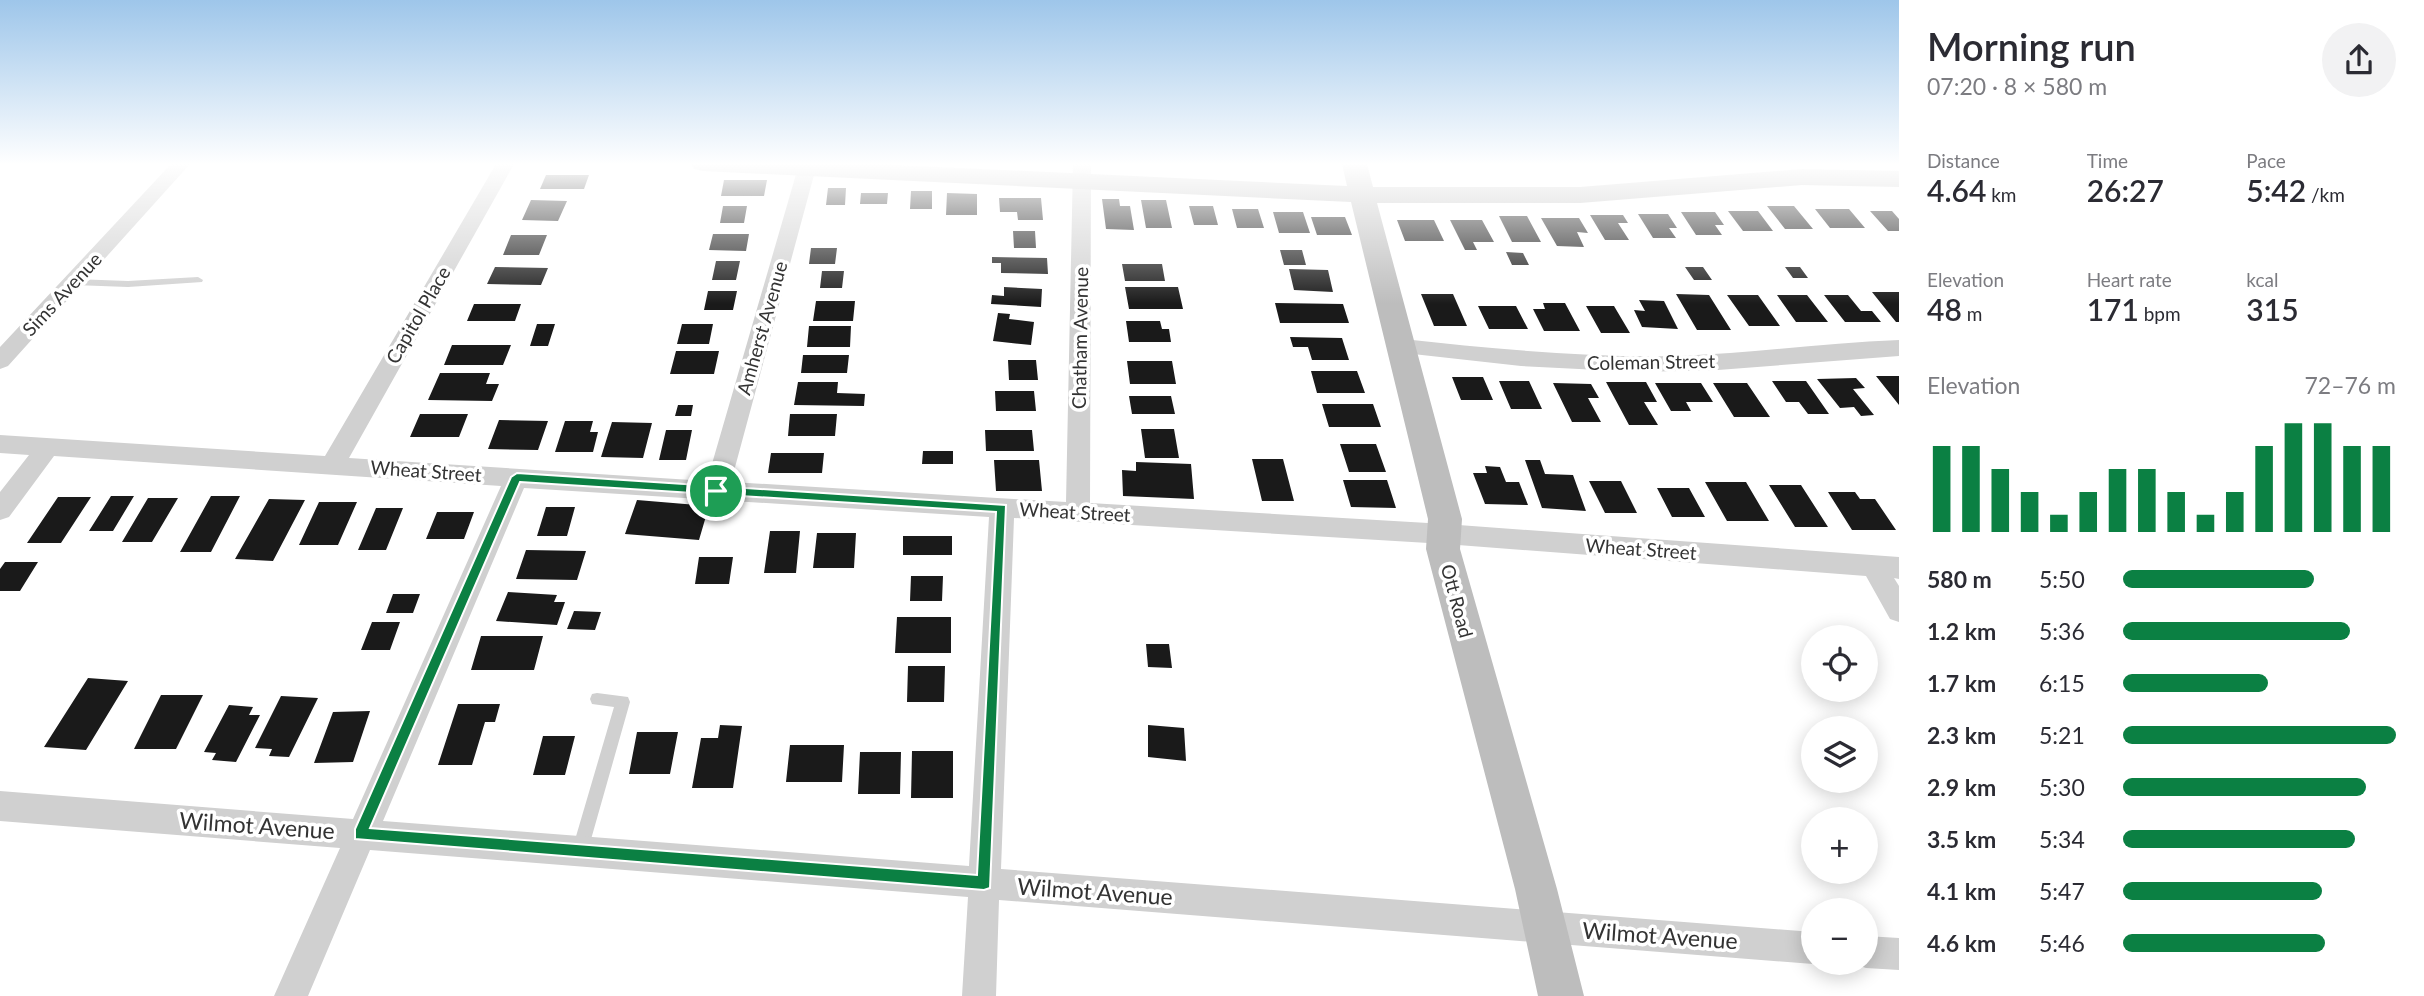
<!DOCTYPE html>
<meta charset="utf-8">
<style>
body{margin:0;font-family:Lato,sans-serif;background:#f2f2f3;color:#2b2b33;height:100vh;display:flex;flex-direction:column;font-size:26px;white-space:nowrap}
*{box-sizing:border-box;margin:0}
p{font-size:23px;color:#7c7c81}
.icon{flex:none;width:38px;height:38px;fill:none;stroke:currentColor;stroke-width:2;stroke-linecap:round;stroke-linejoin:round}
.map{position:relative;flex:1;overflow:hidden}
.drawer{display:flex;flex-direction:column;background:#fff;width:525px}
.drawer>*{flex:none}
.buttons{position:absolute;left:1801px;top:625px;display:grid;gap:14px}
.buttons a{display:grid;place-items:center;width:77px;height:77px;border-radius:50%;background:#fff;box-shadow:0 4px 18px #0003;font-size:35px}
.pin{position:absolute;display:grid;place-items:center;width:60px;height:60px;color:#fff;margin:-30px;border:4px solid #fff;border-radius:50%;box-shadow:0 2px 7px #0007}
.round{display:grid;place-items:center;flex:none;width:74px;height:74px;border-radius:37px;background:#f2f2f3}
.overview{display:flex;align-items:center;justify-content:space-between;height:119px;padding:0 28px}
h1{font-size:38px;font-weight:600;line-height:52px}
.stats{display:grid;grid-template-columns:repeat(3,1fr);gap:10px;height:119px;padding:7px 28px}
.stats div{display:grid;align-content:center}
.stats b{font-size:30px;font-weight:600}
.stats small{font-size:19px;font-weight:400}
.stats p{font-size:19px}
.chart{height:196px;padding:14px 28px}
.chart p{display:flex;justify-content:space-between}
.chart svg{width:100%;height:126px;margin-top:7px;stroke:#0b8043;stroke-width:6}
ul{padding:0 28px;list-style:none;font-size:23px}
li{display:grid;grid-template-columns:112px 84px 1fr;align-items:center;height:52px}
li i{height:18px;border-radius:9px;background:#0b8043}
main{display:flex;flex:1;min-height:0}
.map>svg:first-child{display:block}
.building{fill:#1a1a1a}
.lines{fill:none;stroke-linecap:round;stroke-linejoin:round}
.lane{fill:#d0d0d0;fill-rule:evenodd}
.street{fill:#d0d0d0;fill-rule:evenodd}
.secondary{fill:#bdbdbd;fill-rule:evenodd}
.route{fill:#0b8043;stroke:#fff;stroke-width:2;fill-rule:evenodd}
.labels{text-anchor:middle;stroke-width:7;stroke-linejoin:round;paint-order:stroke}
.street-label{font-size:19px;fill:#333;stroke:#fff}
.near-street-label{font-size:23px;fill:#333;stroke:#fff}
</style>
<main>
<div class="map">
<svg width="1899" height="996" viewBox="0 0 1899 996">
<rect width="100%" height="100%" fill="#fff"/>
<path class="building" d="M 546,175 L 589,175 L 584,189 L 540,189 Z
M 724,180 L 767,180 L 764,196 L 721,196 Z
M 828,188 L 846,188 L 845,205 L 826,205 Z
M 911,191 L 932,191 L 932,209 L 910,209 Z
M 861,193 L 888,193 L 887,204 L 860,204 Z
M 947,193 L 977,194 L 977,215 L 946,215 Z
M 999,198 L 1041,198 L 1043,220 L 1018,220 L 1017,212 L 1000,212 Z
M 1102,199 L 1119,199 L 1120,206 L 1130,206 L 1134,230 L 1106,229 Z
M 531,200 L 567,201 L 558,221 L 522,220 Z
M 1141,200 L 1166,200 L 1172,228 L 1146,228 Z
M 723,206 L 747,206 L 744,223 L 720,223 Z
M 1189,206 L 1213,206 L 1218,225 L 1194,225 Z
M 1767,206 L 1794,206 L 1813,229 L 1785,229 Z
M 1232,209 L 1258,209 L 1264,228 L 1237,228 Z
M 1815,209 L 1849,209 L 1865,228 L 1830,228 Z
M 1728,211 L 1758,211 L 1773,231 L 1743,231 Z
M 1870,211 L 1892,211 L 1899,219 L 1899,231 L 1888,231 Z
M 1273,212 L 1303,212 L 1310,233 L 1279,233 Z
M 1681,212 L 1715,212 L 1724,225 L 1715,225 L 1722,235 L 1696,235 Z
M 1638,214 L 1668,214 L 1677,228 L 1669,228 L 1676,238 L 1653,238 Z
M 1590,215 L 1623,215 L 1628,223 L 1618,223 L 1629,240 L 1605,240 Z
M 1499,216 L 1527,216 L 1541,242 L 1512,242 Z
M 1311,217 L 1345,217 L 1352,235 L 1317,235 Z
M 1541,218 L 1579,218 L 1588,233 L 1577,232 L 1584,247 L 1557,246 Z
M 1397,220 L 1434,220 L 1444,241 L 1405,241 Z
M 1450,220 L 1482,220 L 1494,242 L 1473,242 L 1477,250 L 1465,250 Z
M 1013,231 L 1035,231 L 1036,248 L 1014,248 Z
M 713,234 L 749,234 L 746,251 L 709,250 Z
M 511,235 L 547,235 L 539,255 L 503,255 Z
M 811,248 L 837,248 L 835,264 L 809,264 Z
M 1280,250 L 1302,250 L 1306,265 L 1284,265 Z
M 1506,252 L 1523,253 L 1529,265 L 1512,265 Z
M 992,257 L 1047,258 L 1048,274 L 1001,273 L 1001,263 L 992,263 Z
M 716,261 L 740,261 L 736,280 L 712,280 Z
M 1122,264 L 1162,264 L 1165,281 L 1125,281 Z
M 495,267 L 548,268 L 541,285 L 487,284 Z
M 1685,267 L 1703,267 L 1712,280 L 1694,280 Z
M 1785,267 L 1800,267 L 1808,278 L 1793,278 Z
M 1289,269 L 1328,270 L 1333,292 L 1294,290 Z
M 822,271 L 844,271 L 842,288 L 820,288 Z
M 1004,287 L 1042,289 L 1041,307 L 991,304 L 992,295 L 1004,296 Z
M 1125,287 L 1178,287 L 1183,309 L 1129,309 Z
M 708,291 L 737,291 L 733,310 L 704,310 Z
M 1872,292 L 1899,292 L 1899,322 L 1896,322 Z
M 1421,294 L 1453,294 L 1467,326 L 1434,326 Z
M 1676,294 L 1709,295 L 1731,330 L 1697,330 Z
M 1727,295 L 1758,295 L 1780,326 L 1749,326 Z
M 1777,295 L 1807,295 L 1828,322 L 1796,322 Z
M 1824,295 L 1848,295 L 1861,311 L 1872,311 L 1881,322 L 1845,322 Z
M 1639,300 L 1664,301 L 1678,329 L 1642,327 L 1634,310 L 1645,311 Z
M 816,301 L 855,301 L 853,321 L 813,321 Z
M 1275,303 L 1343,304 L 1349,323 L 1280,323 Z
M 1543,303 L 1565,303 L 1580,331 L 1544,331 L 1533,309 L 1545,309 Z
M 474,304 L 521,304 L 515,321 L 467,321 Z
M 1478,306 L 1516,306 L 1528,329 L 1489,329 Z
M 1586,306 L 1614,306 L 1630,333 L 1601,333 Z
M 998,313 L 1010,314 L 1009,319 L 1034,322 L 1031,345 L 993,341 Z
M 1126,321 L 1160,321 L 1162,329 L 1169,329 L 1171,342 L 1129,342 Z
M 537,324 L 555,324 L 548,346 L 530,346 Z
M 682,324 L 713,324 L 709,344 L 677,344 Z
M 809,326 L 851,326 L 850,347 L 807,347 Z
M 1290,337 L 1342,338 L 1349,360 L 1312,360 L 1308,347 L 1293,347 Z
M 452,345 L 511,345 L 503,365 L 444,365 Z
M 676,351 L 719,351 L 714,374 L 670,374 Z
M 803,355 L 849,355 L 847,373 L 801,373 Z
M 1008,360 L 1036,360 L 1038,380 L 1009,380 Z
M 1127,361 L 1172,361 L 1176,384 L 1130,384 Z
M 1311,371 L 1357,371 L 1365,393 L 1317,393 Z
M 440,373 L 490,373 L 486,384 L 499,384 L 492,401 L 428,400 Z
M 1876,376 L 1899,376 L 1899,405 Z
M 1452,377 L 1483,377 L 1493,400 L 1461,400 Z
M 1856,378 L 1865,388 L 1853,389 L 1874,415 L 1861,416 L 1854,407 L 1840,408 L 1817,379 Z
M 1499,381 L 1529,381 L 1542,409 L 1511,409 Z
M 1772,381 L 1806,381 L 1829,414 L 1808,414 L 1799,402 L 1786,402 Z
M 798,382 L 838,382 L 837,393 L 865,394 L 864,406 L 794,405 Z
M 1606,382 L 1646,382 L 1657,402 L 1644,402 L 1658,425 L 1629,425 Z
M 1553,383 L 1591,384 L 1599,398 L 1588,398 L 1601,422 L 1572,422 Z
M 1655,383 L 1701,383 L 1713,402 L 1686,402 L 1691,411 L 1671,411 Z
M 1713,383 L 1747,383 L 1770,417 L 1734,417 Z
M 995,391 L 1034,391 L 1036,411 L 996,411 Z
M 1129,396 L 1171,396 L 1175,414 L 1132,414 Z
M 1322,404 L 1373,404 L 1381,427 L 1329,427 Z
M 678,405 L 693,405 L 691,416 L 675,416 Z
M 420,414 L 468,414 L 459,437 L 410,437 Z
M 790,414 L 837,414 L 835,436 L 788,436 Z
M 499,420 L 548,421 L 538,450 L 488,449 Z
M 565,421 L 593,421 L 590,432 L 598,432 L 593,452 L 555,452 Z
M 612,422 L 652,423 L 643,458 L 601,457 Z
M 1141,429 L 1174,429 L 1179,458 L 1145,458 Z
M 666,430 L 692,430 L 686,460 L 659,460 Z
M 985,430 L 1032,430 L 1034,451 L 986,451 Z
M 1340,444 L 1376,444 L 1386,472 L 1349,472 Z
M 923,451 L 953,451 L 953,464 L 922,464 Z
M 771,453 L 824,453 L 822,473 L 768,473 Z
M 1252,459 L 1283,459 L 1294,501 L 1262,501 Z
M 994,460 L 1039,460 L 1042,491 L 996,491 Z
M 1525,460 L 1540,460 L 1545,474 L 1573,475 L 1586,511 L 1542,508 Z
M 1136,462 L 1191,464 L 1194,499 L 1123,496 L 1122,470 L 1136,471 Z
M 1485,466 L 1500,467 L 1506,482 L 1519,482 L 1528,505 L 1485,504 L 1473,473 L 1487,473 Z
M 1343,480 L 1387,480 L 1396,508 L 1351,507 Z
M 1589,481 L 1621,481 L 1637,513 L 1605,513 Z
M 1705,482 L 1746,482 L 1769,521 L 1727,521 Z
M 1769,485 L 1801,485 L 1828,527 L 1795,527 Z
M 1657,488 L 1689,488 L 1705,517 L 1672,517 Z
M 1828,492 L 1855,492 L 1860,499 L 1875,499 L 1896,530 L 1852,530 Z
M 111,496 L 134,496 L 113,531 L 89,531 Z
M 211,496 L 240,496 L 211,552 L 180,552 Z
M 58,497 L 91,497 L 61,543 L 27,543 Z
M 148,498 L 178,498 L 152,542 L 122,542 Z
M 269,499 L 305,500 L 273,561 L 235,559 Z
M 637,500 L 709,506 L 699,540 L 625,534 Z
M 319,502 L 357,502 L 338,545 L 299,545 Z
M 546,507 L 575,507 L 567,536 L 537,536 Z
M 376,508 L 403,508 L 386,550 L 358,550 Z
M 437,512 L 474,512 L 464,539 L 426,539 Z
M 770,531 L 800,531 L 796,573 L 764,573 Z
M 817,533 L 856,533 L 854,568 L 813,568 Z
M 903,536 L 952,536 L 952,555 L 903,555 Z
M 526,550 L 586,551 L 577,580 L 516,579 Z
M 699,557 L 733,557 L 729,584 L 695,584 Z
M 5,562 L 38,562 L 20,591 L 0,591 L 0,569 Z
M 911,576 L 943,576 L 942,601 L 910,601 Z
M 508,592 L 557,595 L 554,602 L 565,602 L 557,625 L 496,621 Z
M 393,594 L 420,594 L 413,613 L 386,613 Z
M 574,611 L 601,612 L 595,630 L 567,629 Z
M 897,617 L 951,617 L 951,653 L 895,653 Z
M 372,622 L 400,622 L 390,650 L 361,650 Z
M 481,636 L 543,636 L 534,670 L 471,670 Z
M 1146,644 L 1169,644 L 1172,668 L 1148,667 Z
M 908,666 L 945,666 L 944,702 L 907,702 Z
M 88,678 L 128,681 L 86,750 L 44,747 Z
M 161,695 L 203,695 L 176,749 L 134,749 Z
M 281,696 L 318,698 L 289,757 L 269,756 L 272,749 L 255,748 Z
M 458,704 L 500,704 L 495,722 L 485,722 L 472,765 L 438,765 Z
M 229,705 L 253,707 L 249,715 L 260,715 L 236,762 L 212,760 L 216,753 L 204,752 Z
M 370,711 L 353,762 L 314,763 L 333,712 Z
M 720,725 L 742,726 L 733,788 L 692,788 L 701,738 L 718,738 Z
M 1148,725 L 1184,728 L 1186,761 L 1148,757 Z
M 637,732 L 678,732 L 670,774 L 629,774 Z
M 543,736 L 575,736 L 565,775 L 533,775 Z
M 790,745 L 844,745 L 842,782 L 786,782 Z
M 912,751 L 953,751 L 953,798 L 911,798 Z
M 860,752 L 901,752 L 900,794 L 858,794 Z"/>
<g class="lines">
<path class="lane" d="M 198,277 L 203,280 L 202,282 L 128,287 L 74,285 L 69,282 L 74,279 L 128,281 Z
M 597,693 L 628,697 L 630,702 L 588,850 L 585,855 L 580,858 L 575,855 L 572,850 L 614,707 L 592,704 L 590,699 L 592,694 Z"/>
<path class="street" d="M 171,164 L 190,164 L 8,366 L 0,369 L 0,347 Z
M 496,164 L 514,164 L 349,458 L 707,481 L 799,164 L 817,164 L 731,482 L 1066,502 L 1073,164 L 1091,164 L 1090,503 L 1445,524 L 1899,557 L 1899,579 L 1894,578 L 1899,586 L 1899,622 L 1890,619 L 1866,576 L 1445,544 L 1014,518 L 1001,869 L 1813,932 L 1813,962 L 1818,962 L 1813,964 L 999,900 L 996,996 L 962,996 L 968,897 L 370,850 L 308,996 L 274,996 L 340,848 L 0,821 L 0,791 L 353,819 L 501,486 L 54,456 L 9,517 L 0,520 L 0,492 L 29,455 L 0,453 L 0,435 L 325,456 ZM 524,488 L 989,517 L 969,866 L 383,821 Z
M 1403,339 C 1495,349 1588,358 1680,356 C 1753,353 1826,343 1899,340 L 1899,356 L 1718,370 L 1639,372 L 1521,366 L 1395,352 L 1392,347 L 1395,342 Z
M 1866,936 L 1899,938 L 1899,970 L 1866,968 L 1854,964 L 1866,962 Z"/>
<path class="secondary" d="M 691,164 L 875,164 L 1347,186 L 1342,164 L 1367,164 L 1373,187 L 1580,187 L 1802,169 L 1899,171 L 1899,187 L 1802,185 L 1580,203 L 1377,203 L 1462,519 L 1460,549 L 1557,889 L 1584,996 L 1538,996 L 1515,889 L 1426,549 L 1428,519 L 1351,202 L 703,171 L 694,169 Z"/>
</g>
<linearGradient id="sky" x2="0" y2="1"><stop stop-color="#9ec6ea"/><stop offset="0.54" stop-color="#fff"/><stop offset="1" stop-color="#fff" stop-opacity="0"/></linearGradient>
<rect width="1899" height="304" fill="url(#sky)"/>
<path class="route" d="M 517,473 L 1006,505 L 990,888 L 984,890 L 355,839 L 355,829 L 511,477 ZM 520,482 L 996,512 L 977,875 L 370,828 Z"/>
<g class="labels">
<g class="street-label">
<text transform="translate(62 294) rotate(-47)" y="7">Sims Avenue</text>
<text transform="translate(418 315) rotate(-60)" y="7">Capitol Place</text>
<text transform="translate(762 328) rotate(-74)" y="7">Amherst Avenue</text>
<text transform="translate(1080 338) rotate(-89)" y="7">Chatham Avenue</text>
<text transform="translate(1651 362) rotate(-1)" y="7">Coleman Street</text>
<text transform="translate(426 471) rotate(4)" y="7">Wheat Street</text>
<text transform="translate(1075 512) rotate(3)" y="7">Wheat Street</text>
<text transform="translate(1641 549) rotate(4)" y="7">Wheat Street</text>
<text transform="translate(1457 601) rotate(75)" y="7">Ott Road</text>
</g>
<g class="near-street-label">
<text transform="translate(257 826) rotate(4)" y="8">Wilmot Avenue</text>
<text transform="translate(1095 892) rotate(4)" y="8">Wilmot Avenue</text>
<text transform="translate(1660 936) rotate(4)" y="8">Wilmot Avenue</text>
</g>
</g>
</svg>
<div class="buttons">
<a><svg class="icon" aria-label="locate" viewBox="0 0 24 24"><circle cx="12" cy="12" r="6"/><path d="M12 2v4M12 18v4M2 12h4M18 12h4"/></svg></a>
<a><svg class="icon" aria-label="layers" viewBox="0 0 24 24"><path d="M12 4l9 5-9 5-9-5zM3 14l9 5 9-5"/></svg></a>
<a>+</a>
<a>−</a>
</div>
<div class="pin" style="left:716px;top:491px;background:#1e9e55"><svg class="icon" aria-label="arrive" viewBox="0 0 24 24"><path d="M6 21V4h12l-3 4 3 4H6"/></svg></div>
</div>
<section class="drawer">
<div class="overview"><div><h1>Morning run</h1><p>07:20 · 8 × 580 m</p></div><a class="round"><svg class="icon" aria-label="share" viewBox="0 0 24 24"><path d="M12 15V3M7 8l5-5 5 5M5 13v7h14v-7"/></svg></a></div>
<div class="stats">
<div><p>Distance</p><b>4.64<small> km</small></b></div>
<div><p>Time</p><b>26:27</b></div>
<div><p>Pace</p><b>5:42<small> /km</small></b></div>
</div>
<div class="stats">
<div><p>Elevation</p><b>48<small> m</small></b></div>
<div><p>Heart rate</p><b>171<small> bpm</small></b></div>
<div><p>kcal</p><b>315</b></div>
</div>
<div class="chart"><p><span>Elevation</span>72–76 m</p>
<svg viewBox="0 0 160 44" preserveAspectRatio="none"><path d="M5 44V14M15 44V14M25 44V22M35 44V30M45 44V38M55 44V30M65 44V22M75 44V22M85 44V30M95 44V38M105 44V30M115 44V14M125 44V6M135 44V6M145 44V14M155 44V14"/></svg>
</div>
<ul>
<li><b>580 m</b>5:50<i style="width:70%"></i></li>
<li><b>1.2 km</b>5:36<i style="width:83%"></i></li>
<li><b>1.7 km</b>6:15<i style="width:53%"></i></li>
<li><b>2.3 km</b>5:21<i style="width:100%"></i></li>
<li><b>2.9 km</b>5:30<i style="width:89%"></i></li>
<li><b>3.5 km</b>5:34<i style="width:85%"></i></li>
<li><b>4.1 km</b>5:47<i style="width:73%"></i></li>
<li><b>4.6 km</b>5:46<i style="width:74%"></i></li>
</ul>
</section>
</main>
